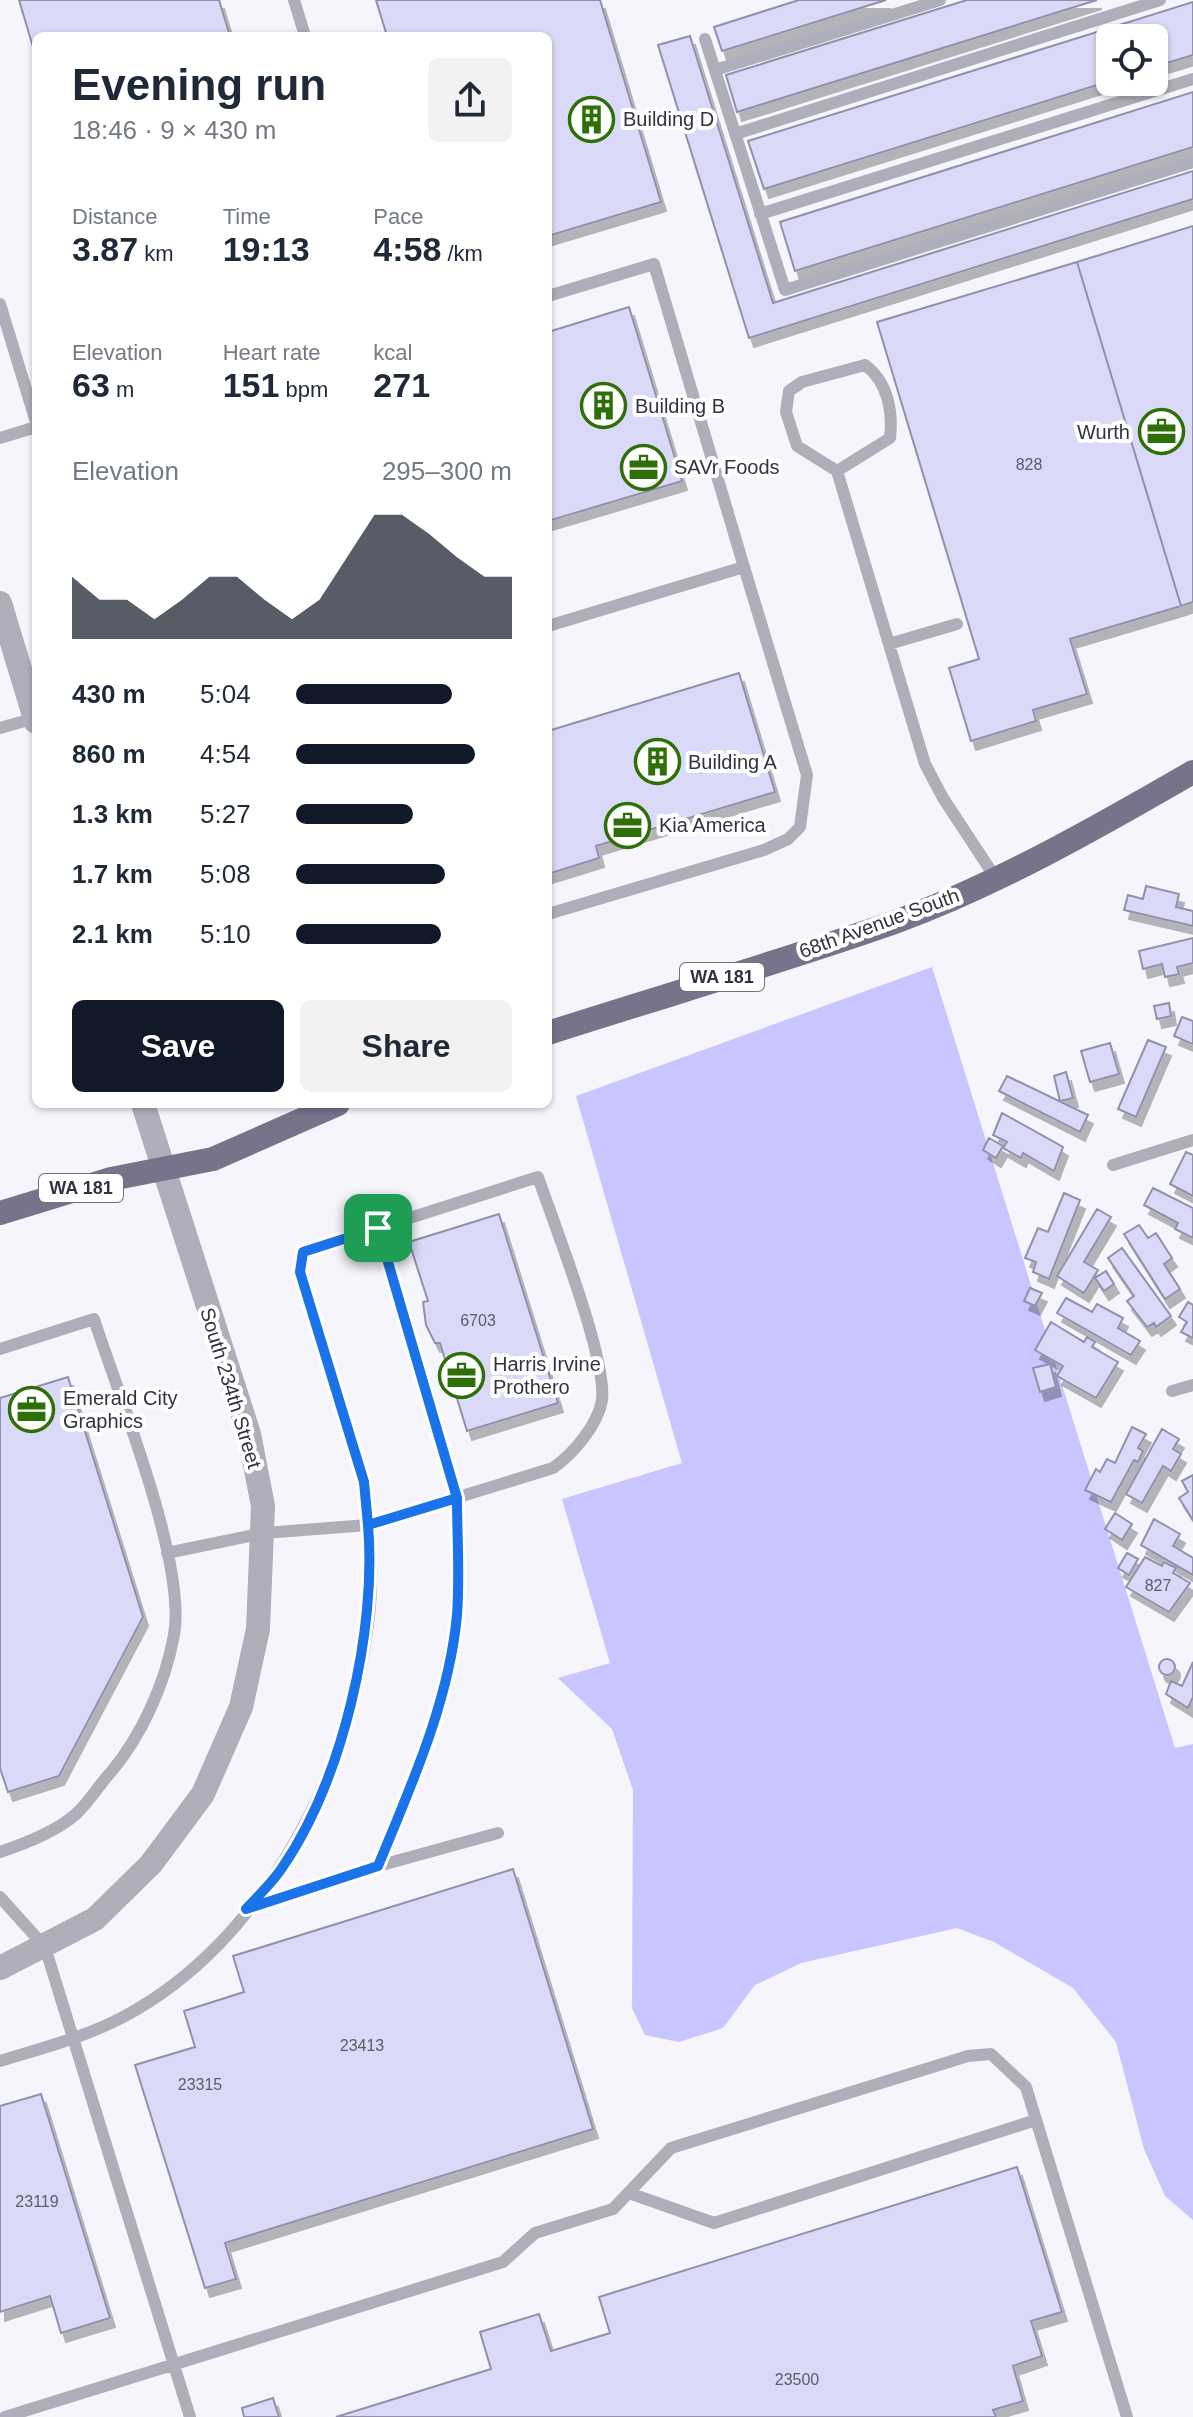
<!DOCTYPE html>
<meta charset="utf-8">
<style>
body{margin:0;font-family:Helvetica,sans-serif;background:#f2f2f3;color:#1f2937;height:100vh;display:flex;flex-direction:column;font-size:30px;white-space:nowrap}
*{box-sizing:border-box;margin:0}
p{font-size:26px;color:#747a83}
.icon{flex:none;width:44px;height:44px;fill:none;stroke:currentColor;stroke-width:2;stroke-linecap:round;stroke-linejoin:round}
.map{position:relative;flex:1;overflow:hidden}
.side{position:absolute;left:32px;top:32px;width:520px;height:1076px;display:flex;flex-direction:column;background:#fff;border-radius:12px;box-shadow:0 2px 6px #0004}
.side>*{flex:none}
.tools{position:absolute;left:1096px;top:24px;display:grid;gap:16px}
.tools a{display:grid;place-items:center;width:72px;height:72px;border-radius:12px;background:#fff;box-shadow:0 2px 6px #0004;font-size:40px}
.pin{position:absolute;display:grid;place-items:center;width:68px;height:68px;color:#fff;margin:-34px;border-radius:16px;box-shadow:0 4px 12px #0006}
.round{display:grid;place-items:center;flex:none;width:84px;height:84px;border-radius:12px;background:#f2f2f3}
.headline{display:flex;align-items:center;justify-content:space-between;height:136px;padding:0 40px}
h1{font-size:44px;font-weight:600;line-height:60px}
.figures{display:grid;grid-template-columns:repeat(3,1fr);gap:12px;height:136px;padding:8px 40px}
.figures div{display:grid;align-content:center}
.figures b{font-size:34px;font-weight:600}
.figures small{font-size:22px;font-weight:400}
.figures p{font-size:22px}
.chart{height:224px;padding:16px 40px}
.chart p{display:flex;justify-content:space-between}
.chart svg{width:100%;height:144px;margin-top:8px;fill:#111827;opacity:.7}
.cta{display:flex;gap:16px;margin-top:auto;padding:16px 40px}
.cta a{flex:1;height:92px;border-radius:12px;background:#111827;color:#fff;font-size:32px;font-weight:600;line-height:92px;text-align:center}
.cta a+a{background:#f2f2f3;color:#1f2937}
ul{padding:0 40px;list-style:none;font-size:26px}
li{display:grid;grid-template-columns:128px 96px 1fr;align-items:center;height:60px}
li i{height:20px;border-radius:10px;background:#111827}
.map>svg:first-child{display:block}
.green{fill:#c9c5fe}
.building{fill:#dad9f7;stroke:#9290ac;stroke-width:2;filter:url(#shadow)}
.lines{fill:none;stroke-linecap:round;stroke-linejoin:round}
.lane{stroke:#afafbc;stroke-width:12}
.street{stroke:#afafbc;stroke-width:24}
.primary{stroke:#75748b;stroke-width:24}
.route-casing{stroke:#fff;stroke-width:16}
.route{stroke:#1a73e8;stroke-width:10}
.labels{text-anchor:middle;stroke-width:8;stroke-linejoin:round;paint-order:stroke}
.number-label{font-size:16px;fill:#5d5c6c}
.shield{fill:#fff;stroke:#707078;stroke-width:2}
.shield-label{font-size:18px;font-weight:bold;fill:#33333e}
.poi-label{font-size:20px;fill:#33333e;stroke:#fff;text-anchor:start}
.street-label{font-size:20px;fill:#33333e;stroke:#fff}
</style>
<div class="map">
<svg width="1193" height="2417" viewBox="0 0 1193 2417">
<defs>
<filter id="shadow"><feDropShadow dx="5" dy="9" stdDeviation="0" flood-color="#0004"/></filter>
</defs>
<rect width="100%" height="100%" fill="#f5f5fb"/>
<path class="green" d="M 932,967 L 1175,1748 L 1193,1744 L 1193,2220 L 1165,2196 L 1144,2149 L 1116,2042 L 1073,1988 L 994,1942 L 957,1928 L 801,1963 L 755,1985 L 723,2028 L 679,2042 L 645,2035 L 632,2008 L 633,1790 L 612,1729 L 558,1678 L 610,1663 L 562,1499 L 682,1463 L 576,1096 Z"/>
<path class="building" d="M 19,0 L 219,0 L 230,36 L 36,36 L 36,57 Z
M 376,0 L 600,0 L 661,202 L 548,236 L 548,36 L 387,36 Z
M 799,0 L 886,0 L 722,51 L 714,27 Z
M 967,0 L 1097,0 L 737,112 L 726,75 Z
M 1193,2 L 1193,55 L 1154,67 L 1154,38 L 1110,38 L 1110,81 L 764,189 L 748,141 Z
M 690,36 L 773,303 L 1193,171 L 1193,199 L 749,338 L 658,45 Z
M 1193,92 L 1193,147 L 795,271 L 780,222 Z
M 1193,226 L 1193,602 L 1181,606 L 1077,262 Z
M 1077,262 L 1181,606 L 1070,639 L 1087,694 L 1033,710 L 1036,721 L 971,741 L 949,668 L 979,659 L 877,322 Z
M 629,307 L 682,481 L 548,521 L 548,332 Z
M 739,673 L 775,792 L 596,846 L 599,858 L 548,874 L 548,731 Z
M 1146,886 L 1179,894 L 1176,907 L 1193,911 L 1193,926 L 1124,910 L 1128,895 L 1143,899 Z
M 1193,938 L 1193,963 L 1177,967 L 1179,974 L 1165,977 L 1162,964 L 1143,969 L 1139,951 Z
M 1169,1003 L 1171,1016 L 1157,1019 L 1154,1006 Z
M 1182,1017 L 1193,1021 L 1193,1044 L 1174,1036 Z
M 1148,1040 L 1166,1047 L 1136,1117 L 1118,1109 Z
M 1110,1043 L 1119,1074 L 1090,1082 L 1081,1051 Z
M 1066,1072 L 1073,1098 L 1060,1101 L 1054,1076 Z
M 1007,1076 L 1088,1115 L 1080,1132 L 999,1091 Z
M 1002,1113 L 1063,1147 L 1054,1171 L 1023,1153 L 1021,1158 L 1003,1148 L 1007,1142 L 993,1135 Z
M 989,1138 L 1003,1146 L 996,1158 L 983,1150 Z
M 1186,1152 L 1193,1155 L 1193,1196 L 1170,1184 Z
M 1153,1188 L 1193,1208 L 1193,1238 L 1175,1229 L 1178,1223 L 1144,1205 Z
M 1064,1193 L 1080,1200 L 1049,1279 L 1033,1272 L 1036,1262 L 1025,1258 L 1038,1228 L 1048,1232 Z
M 1097,1209 L 1111,1217 L 1084,1262 L 1098,1270 L 1084,1293 L 1057,1276 Z
M 499,1214 L 558,1403 L 467,1431 L 440,1343 L 435,1343 L 426,1325 L 423,1302 L 428,1301 L 409,1242 Z
M 1139,1225 L 1148,1238 L 1156,1233 L 1172,1258 L 1164,1264 L 1180,1289 L 1165,1299 L 1124,1234 Z
M 1122,1248 L 1171,1316 L 1156,1327 L 1154,1323 L 1147,1327 L 1127,1301 L 1134,1296 L 1108,1258 Z
M 1106,1271 L 1114,1284 L 1104,1291 L 1095,1278 Z
M 1030,1288 L 1042,1293 L 1035,1306 L 1024,1301 Z
M 1066,1298 L 1092,1312 L 1097,1304 L 1123,1318 L 1118,1328 L 1140,1341 L 1131,1355 L 1057,1313 Z
M 1188,1302 L 1193,1305 L 1193,1338 L 1181,1332 L 1187,1322 L 1179,1317 Z
M 1051,1322 L 1084,1342 L 1087,1337 L 1095,1342 L 1092,1347 L 1118,1362 L 1096,1398 L 1057,1376 L 1063,1366 L 1035,1350 Z
M 1050,1364 L 1056,1387 L 1040,1392 L 1033,1368 Z
M 68,1377 L 143,1617 L 59,1776 L 8,1792 L 0,1768 L 0,1398 Z
M 1132,1427 L 1146,1434 L 1138,1448 L 1143,1451 L 1138,1462 L 1134,1460 L 1111,1502 L 1085,1490 L 1096,1469 L 1100,1472 L 1107,1459 L 1115,1463 Z
M 1162,1429 L 1179,1439 L 1173,1449 L 1181,1454 L 1171,1471 L 1163,1466 L 1142,1503 L 1126,1494 Z
M 1193,1475 L 1193,1520 L 1179,1498 L 1188,1492 L 1182,1481 Z
M 1115,1513 L 1132,1524 L 1122,1540 L 1105,1529 Z
M 1154,1519 L 1180,1534 L 1173,1546 L 1193,1558 L 1193,1575 L 1141,1545 Z
M 1127,1553 L 1138,1559 L 1129,1575 L 1118,1568 Z
M 1145,1557 L 1162,1566 L 1164,1562 L 1176,1568 L 1173,1573 L 1190,1583 L 1169,1612 L 1126,1587 Z
M1159 1667a8 8 0 1 1 16 0a8 8 0 1 1-16 0Z
M 1193,1662 L 1193,1697 L 1188,1708 L 1166,1694 L 1171,1681 L 1182,1686 Z
M 513,1869 L 593,2129 L 225,2243 L 236,2279 L 205,2288 L 135,2065 L 195,2047 L 184,2011 L 244,1992 L 233,1956 Z
M 41,2094 L 110,2318 L 61,2333 L 50,2296 L 0,2312 L 0,2106 Z
M 1017,2167 L 1062,2312 L 1031,2321 L 1042,2356 L 1013,2366 L 1023,2401 L 993,2410 L 996,2417 L 336,2417 L 491,2369 L 480,2332 L 539,2314 L 551,2351 L 610,2333 L 599,2297 Z
M 273,2398 L 279,2417 L 244,2417 L 242,2408 Z"/>
<g class="lines">
<path class="lane" d="M 294,0 L 305,36
M 705,39 L 785,290 L 1193,162
M 715,70 L 940,0
M 735,134 L 1160,0
M 760,214 L 1193,79
M 548,296 L 654,264 L 744,567
M 0,304 L 36,422
M 0,438 L 36,427
M 837,471 L 890,438 C 893,412 888,382 865,365 L 802,382 L 789,391 L 786,412 L 797,446 L 837,471 L 925,764 L 943,798 L 995,877
M 548,626 L 744,567 L 807,775 L 800,827 L 788,839 L 764,850 L 548,914
M 889,644 L 957,624
M 0,728 L 35,718
M 1113,1165 L 1193,1140
M 0,1349 L 94,1319 C 118,1394 187,1563 174,1635 C 165,1684 142,1735 111,1772 C 99,1785 89,1802 76,1814 C 57,1831 24,1844 0,1852
M 1172,1391 L 1193,1385
M 378,1866 L 423,1757 L 444,1681 L 457,1615 L 457,1498 L 378,1228
M 0,1897 L 45,1947 L 190,2417
M 249,1908 L 378,1866 L 498,1833
M 0,2061 C 42,2048 86,2037 125,2016 C 262,1943 349,1774 368,1625 C 374,1579 371,1531 365,1486 C 362,1463 351,1439 344,1417 C 329,1368 315,1320 300,1272 L 303,1252 L 538,1177 C 554,1224 607,1358 602,1400 C 598,1425 573,1454 553,1468 L 368,1525 L 264,1533 L 167,1553
M 629,2193 L 714,2223 L 1036,2120
M 5,2417 L 503,2262 L 535,2233 L 613,2209 L 671,2148 L 968,2056 L 991,2054 L 1026,2087 L 1127,2417"/>
<path class="street" d="M 0,603 L 36,722
M 0,1968 L 95,1919 L 151,1864 L 203,1794 L 241,1707 L 258,1629 L 263,1506 L 249,1434 L 143,1104"/>
<path class="primary" d="M 548,1033 C 663,996 781,962 895,922 C 998,884 1098,827 1193,772
M 0,1213 L 111,1179 L 213,1159 L 338,1104"/>
</g>
<g class="lines">
<defs>
<path id="route" d="M 378,1228 L 303,1252 L 300,1272 L 364,1482 L 368,1525 L 457,1498 C 457,1536 460,1576 457,1615 C 449,1702 411,1786 378,1866 L 246,1909 C 258,1896 272,1883 282,1868 C 343,1779 377,1630 368,1525 L 457,1498 L 378,1228"/>
</defs>
<use href="#route" class="route-casing"/>
<use href="#route" class="route"/>
</g>
<defs>
<symbol id="building-ring" viewBox="-11 -11 22 22"><circle r="9.5" fill="#fff" stroke="#2e6f08" stroke-width="1.5"/><path d="M-4-6H4V6H1V3H-1V6H-4ZM-2.5-4.3h1.7v1.8h-1.7ZM.8-4.3h1.7v1.8H.8ZM-2.5-1h1.7V.8h-1.7ZM.8-1h1.7V.8H.8Z" fill="#2e6f08"/></symbol>
<symbol id="office-ring" viewBox="-11 -11 22 22"><circle r="9.5" fill="#fff" stroke="#2e6f08" stroke-width="1.5"/><path d="M-6-3h4V-5.5h4V-3h4V5H-6ZM-1-4.5V-3h2v-1.5ZM-6 0V1H6V0Z" fill="#2e6f08"/></symbol>
</defs>
<g fill-rule="evenodd">
<use href="#building-ring" x="566" y="94" width="51" height="51"/>
<use href="#building-ring" x="578" y="380" width="51" height="51"/>
<use href="#office-ring" x="1136" y="406" width="51" height="51"/>
<use href="#office-ring" x="618" y="442" width="51" height="51"/>
<use href="#building-ring" x="632" y="736" width="51" height="51"/>
<use href="#office-ring" x="602" y="800" width="51" height="51"/>
<use href="#office-ring" x="436" y="1350" width="51" height="51"/>
<use href="#office-ring" x="6" y="1384" width="51" height="51"/>
</g>
<g class="labels">
<g class="number-label">
<text x="1029" y="470">828</text>
<text x="478" y="1326">6703</text>
<text x="1158" y="1591">827</text>
<text x="362" y="2051">23413</text>
<text x="200" y="2090">23315</text>
<text x="37" y="2207">23119</text>
<text x="797" y="2385">23500</text>
</g>
<g class="shield">
<rect x="680" y="963" width="84" height="28" rx="6"/>
<rect x="39" y="1174" width="84" height="28" rx="6"/>
</g>
<g class="shield-label">
<text x="722" y="983">WA 181</text>
<text x="81" y="1194">WA 181</text>
</g>
<g class="poi-label">
<text x="623" y="126">Building D</text>
<text x="635" y="413">Building B</text>
<text x="1130" y="439" text-anchor="end">Wurth</text>
<text x="674" y="474">SAVr Foods</text>
<text x="688" y="769">Building A</text>
<text x="659" y="832">Kia America</text>
<text x="493" y="1371">Harris Irvine<tspan x="493" dy="23">Prothero</tspan></text>
<text x="63" y="1405">Emerald City<tspan x="63" dy="23">Graphics</tspan></text>
</g>
<g class="street-label">
<text transform="translate(879 923) rotate(-20)" y="7">68th Avenue South</text>
<text transform="translate(231 1388) rotate(73)" y="7">South 234th Street</text>
</g>
</g>
</svg>
<div class="tools">
<a><svg class="icon" aria-label="locate" viewBox="0 0 24 24"><circle cx="12" cy="12" r="6"/><path d="M12 2v4M12 18v4M2 12h4M18 12h4"/></svg></a>
</div>
<div class="pin" style="left:378px;top:1228px;background:#1e9e55"><svg class="icon" aria-label="arrive" viewBox="0 0 24 24"><path d="M6 21V4h12l-3 4 3 4H6"/></svg></div>
<section class="side">
<div class="headline"><div><h1>Evening run</h1><p>18:46 · 9 × 430 m</p></div><a class="round"><svg class="icon" aria-label="share" viewBox="0 0 24 24"><path d="M12 15V3M7 8l5-5 5 5M5 13v7h14v-7"/></svg></a></div>
<div class="figures">
<div><p>Distance</p><b>3.87<small> km</small></b></div>
<div><p>Time</p><b>19:13</b></div>
<div><p>Pace</p><b>4:58<small> /km</small></b></div>
</div>
<div class="figures">
<div><p>Elevation</p><b>63<small> m</small></b></div>
<div><p>Heart rate</p><b>151<small> bpm</small></b></div>
<div><p>kcal</p><b>271</b></div>
</div>
<div class="chart"><p><span>Elevation</span>295–300 m</p>
<svg viewBox="0 0 160 44" preserveAspectRatio="none"><path d="M0 44V25L10 32L20 32L30 38L40 32L50 25L60 25L70 32L80 38L90 32L100 19L110 6L120 6L130 12L140 19L150 25L160 25V44z"/></svg>
</div>
<ul>
<li><b>430 m</b>5:04<i style="width:72%"></i></li>
<li><b>860 m</b>4:54<i style="width:83%"></i></li>
<li><b>1.3 km</b>5:27<i style="width:54%"></i></li>
<li><b>1.7 km</b>5:08<i style="width:69%"></i></li>
<li><b>2.1 km</b>5:10<i style="width:67%"></i></li>
</ul>
<div class="cta"><a>Save</a><a>Share</a></div>
</section>
</div>
